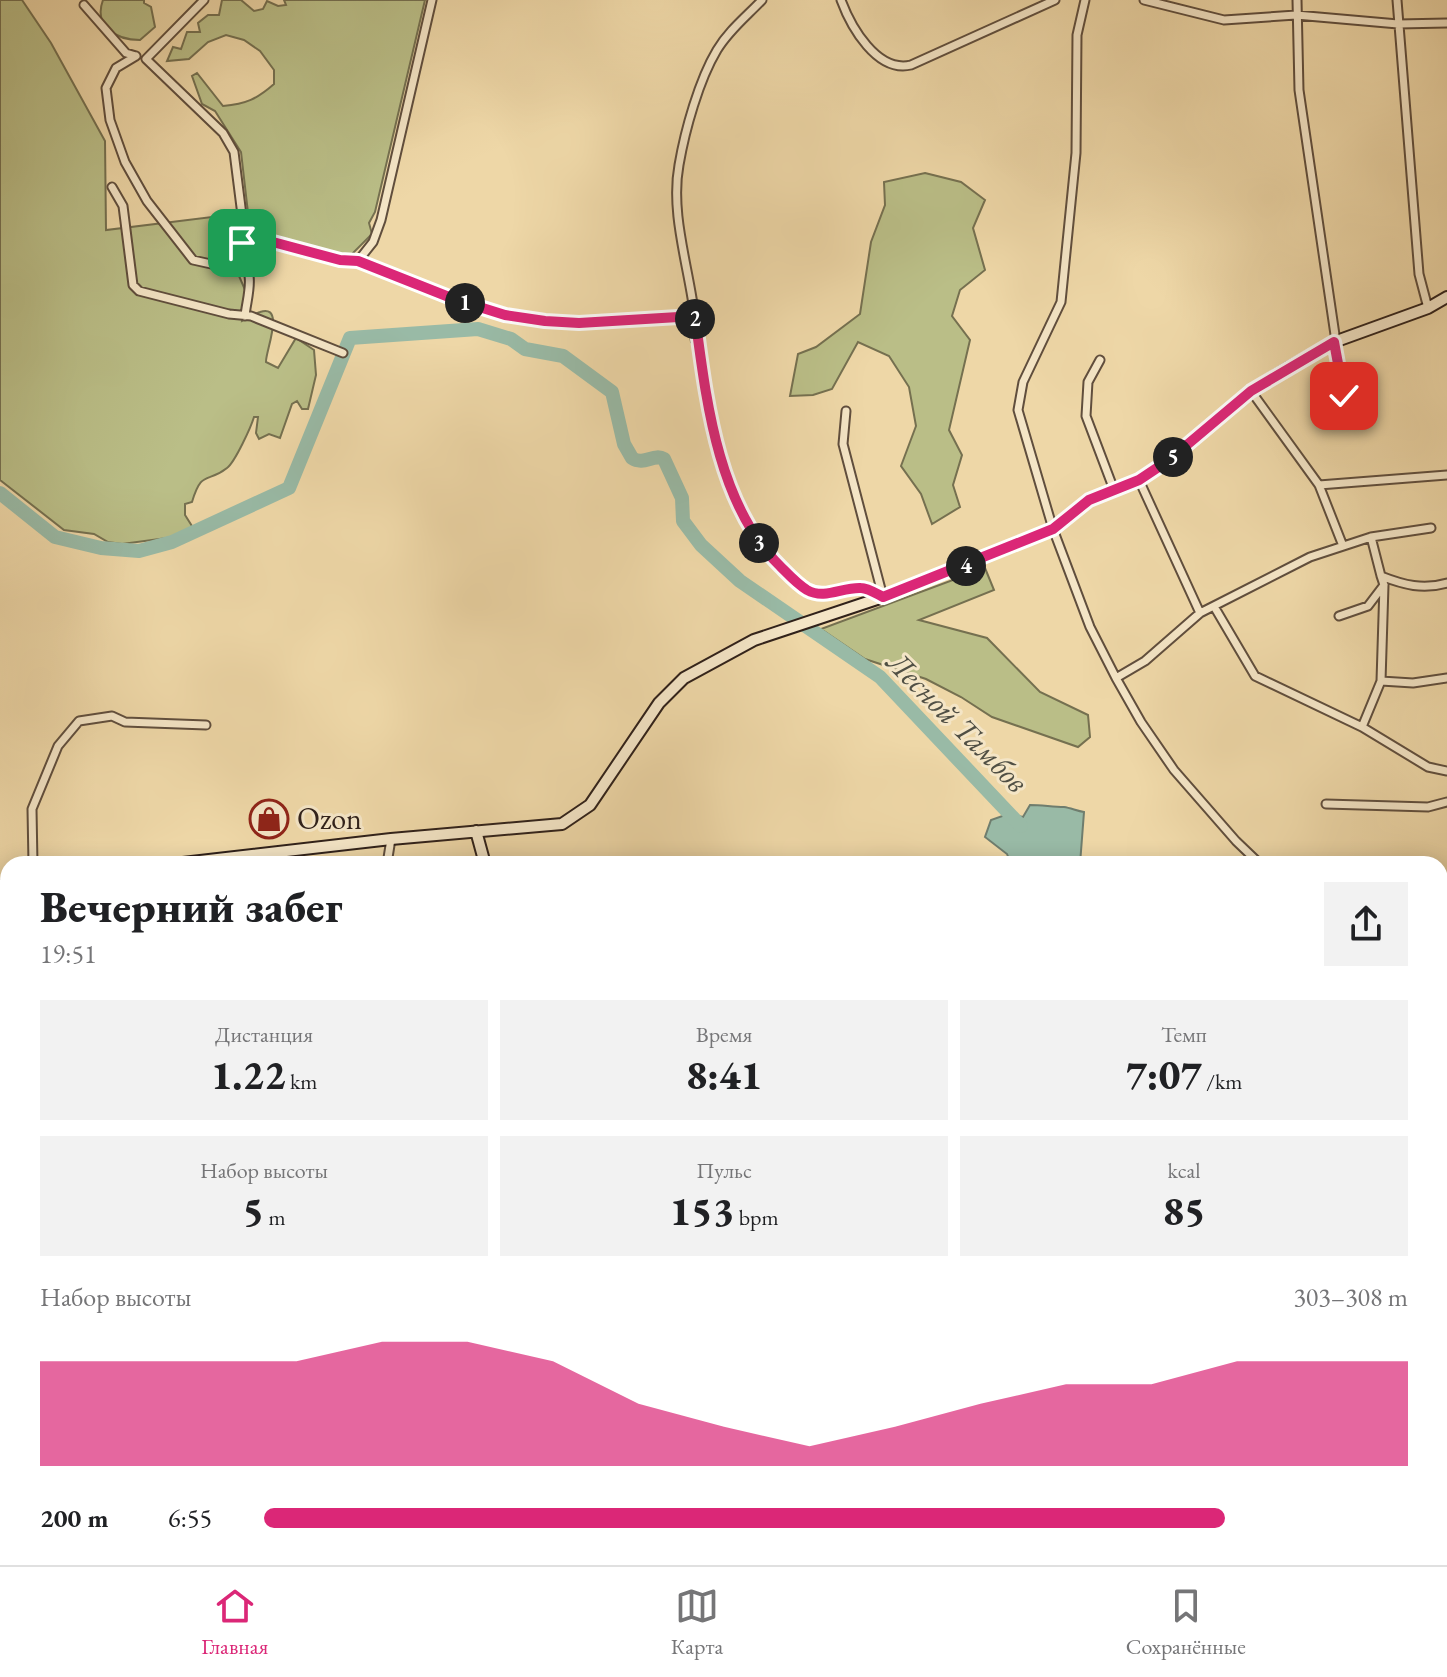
<!DOCTYPE html>
<html lang="ru">
<meta charset="utf-8">
<style>
body{margin:0;font-family:"EB Garamond",serif;background:#f2f2f2;color:#202124;height:100vh;display:flex;flex-direction:column;font-size:30px;white-space:nowrap}
*{box-sizing:border-box;margin:0}
p{font-size:26px;color:#757577}
.icon{flex:none;width:44px;height:44px;fill:none;stroke:currentColor;stroke-width:2;stroke-linecap:round;stroke-linejoin:round}
.map{position:relative;flex:1;overflow:hidden}
.panel{position:absolute;left:0px;top:856px;width:1448px;height:710px;display:flex;flex-direction:column;background:#fff;border-radius:24px 24px 0 0;box-shadow:0 4px 20px #0003}
.panel>*{flex:none}
.pin{position:absolute;display:grid;place-items:center;width:68px;height:68px;color:#fff;margin:-34px;border-radius:16px;box-shadow:0 4px 12px #0006}
.km{position:absolute;width:40px;height:40px;margin:-20px;border-radius:50%;background:#222;color:#fff;font-size:22px;line-height:40px;text-align:center}
.round{display:grid;place-items:center;flex:none;width:84px;height:84px;border-radius:0px;background:#f2f2f2}
.overview{display:flex;align-items:center;justify-content:space-between;height:136px;padding:0 40px}
h1{font-size:44px;font-weight:800;line-height:60px}
.figures{display:grid;grid-template-columns:repeat(3,1fr);gap:12px;height:136px;padding:8px 40px}
.figures div{display:grid;align-content:center;border-radius:0px;background:#f2f2f2;text-align:center}
.figures b{font-size:40px;font-weight:800}
.figures small{font-size:22px;font-weight:400}
.figures p{font-size:22px}
.chart{height:224px;padding:16px 40px}
.chart p{display:flex;justify-content:space-between}
.chart svg{width:100%;height:144px;margin-top:8px;fill:#db2777;opacity:.7}
ul{padding:0 40px;list-style:none;font-size:26px}
li{display:grid;grid-template-columns:128px 96px 1fr;align-items:center;height:60px}
li i{height:20px;border-radius:10px;background:#db2777}
.tabs{display:flex;justify-content:space-around;align-items:center;height:112px;border-top:2px solid #e0e0e0;background:#fff;font-size:22px;color:#757577}
.tabs a{display:grid;justify-items:center;gap:4px}
.tabs .selected{color:#db2777}
.map>svg:first-child{display:block}
.green{fill:#babe87;stroke:#757050;stroke-width:2}
.water{fill:#99baa6;stroke:#6f7d6e;stroke-width:2}
.lines{fill:none;stroke-linecap:round;stroke-linejoin:round}
.river{stroke:#99baa6;stroke-width:14}
.street-casing{stroke:#604e3d;stroke-width:11}
.secondary-casing{stroke:#30211a;stroke-width:14}
.street{stroke:#f4e5c6;stroke-width:7}
.secondary{stroke:#f4e5c6;stroke-width:10}
.route-casing{stroke:#fff;stroke-width:16}
.route{stroke:#db2777;stroke-width:10}
.labels{text-anchor:middle;stroke-width:6;stroke-linejoin:round;paint-order:stroke}
.poi-label{font-size:30px;fill:#30211a;stroke:#f4e5c6;text-anchor:start}
.water-label{font-size:32px;font-style:italic;fill:#504f44;stroke:#f4e5c6}
</style>
<div class="map">
<svg width="1447" height="1565" viewBox="0 0 1447 1565">
<rect width="100%" height="100%" fill="#eed7a7"/>
<filter id="stains"><feTurbulence type="fractalNoise" baseFrequency=".0025" numOctaves="4"/><feColorMatrix values="0 0 0 0 .2 0 0 0 0 .09 0 0 0 0 .02 0 0 0 .5 -.17"/></filter>
<radialGradient id="worn" r=".72"><stop offset=".6" stop-color="#630" stop-opacity="0"/><stop offset="1" stop-color="#630" stop-opacity=".3"/></radialGradient>
<path class="green" d="M 0,0 L 22,0 L 51,43 L 105,141 L 106,230 L 220,216 L 229,227 L 240,226 L 229,253 L 246,292 L 242,321 C 248,319 253,314 260,312 C 286,303 265,353 266,362 L 278,368 L 296,338 L 314,350 L 316,375 L 308,409 L 302,409 L 297,401 L 292,404 L 280,438 L 269,434 L 259,439 L 256,433 L 258,417 L 254,417 C 251,427 235,462 227,468 C 207,484 202,469 192,502 L 185,504 L 185,515 L 197,534 L 122,544 L 108,542 L 94,534 L 64,530 L 0,480 Z
M 103,0 L 144,0 L 144,3 L 151,7 L 155,27 L 140,40 C 117,40 93,27 103,0 Z
M 222,0 L 241,0 L 254,11 L 263,9 L 267,1 L 278,6 L 286,5 L 284,0 L 425,0 L 375,212 L 369,223 L 372,234 L 349,257 L 289,244 L 250,230 L 241,152 L 215,111 L 202,104 L 192,76 L 197,73 L 223,106 C 246,104 257,99 274,84 L 274,70 L 260,51 L 244,40 L 226,35 L 208,42 L 189,59 L 167,61 L 173,47 L 181,49 L 187,32 L 200,32 L 198,23 L 208,15 L 219,15 Z
M 925,173 L 961,182 L 985,200 L 973,228 L 985,270 L 960,290 L 952,316 L 970,340 L 949,430 L 962,455 L 953,485 L 960,507 L 932,524 L 921,494 L 901,466 L 916,426 L 909,387 L 889,356 L 858,342 L 832,389 L 813,395 L 790,396 L 798,354 L 816,347 L 860,314 L 871,242 L 885,205 L 884,182 Z
M 688,319 L 692,324 L 694,341 L 691,342 L 688,322 L 613,327 L 613,322 Z
M 985,568 L 994,590 L 919,620 L 987,638 L 1040,692 L 1088,715 L 1090,737 L 1078,747 L 992,717 L 961,697 L 926,679 L 865,659 L 821,629 Z"/>
<path class="water" d="M 1030,805 C 1042,805 1053,807 1064,807 C 1071,808 1077,811 1084,812 L 1080,864 L 1011,864 L 1007,854 L 985,837 L 991,820 L 1008,814 L 1023,817 Z"/>
<g class="lines">
<path class="river" d="M 0,493 L 55,537 L 101,548 L 139,551 L 172,542 L 289,488 L 350,338 L 478,329 L 511,339 L 525,349 L 563,356 L 612,392 L 624,444 L 632,458 C 644,466 654,453 664,459 L 682,498 L 683,521 L 701,545 L 740,581 L 880,677 L 1021,826"/>
<defs>
<path id="street" d="M 204,0 L 146,59 L 223,133 L 234,152 L 244,231 L 250,237 L 340,260 L 358,261 L 454,299 L 505,315 L 545,321 L 579,323 L 695,316
M 762,0 C 747,16 729,30 717,50 C 699,80 685,130 679,165 C 671,208 685,255 692,298 C 708,397 714,513 797,582 C 822,603 833,588 860,588 C 867,588 876,594 883,597
M 841,0 C 851,27 877,73 911,65 L 1055,0
M 1085,0 L 1077,35 L 1076,153 L 1061,302 L 1023,382 L 1018,410 L 1053,529 L 1090,627 L 1116,678 L 1141,722 L 1174,770 L 1236,841 L 1260,864
M 1144,0 L 1224,20 L 1296,15 L 1398,24 L 1447,23
M 1297,0 L 1299,90 L 1344,396
M 1397,0 L 1419,274 L 1428,308
M 84,5 L 126,53 L 136,56
M 136,56 L 116,68 L 106,88 L 110,120 L 125,162 L 147,201 L 193,260 L 211,264 L 238,251
M 112,187 L 123,206 L 133,285 L 139,291 L 229,314 L 251,316 L 343,353
M 358,261 L 373,242 L 381,220 L 432,0
M 245,316 C 246,304 251,288 249,276 C 246,258 227,254 250,237
M 1100,360 L 1088,382 L 1086,416 L 1114,490
M 1251,391 L 1319,485 L 1343,546
M 846,411 L 843,444 L 883,597
M 1139,480 L 1200,613
M 1319,485 L 1447,475
M 1371,537 L 1381,576 C 1404,585 1423,590 1447,583
M 1215,608 L 1255,676 L 1362,727 L 1428,767 L 1447,771
M 1339,616 L 1368,606 L 1384,585
M 1116,678 L 1145,661 L 1200,613 L 1310,557 L 1371,537 L 1431,528
M 1381,681 L 1413,683 L 1447,678
M 1362,727 L 1381,681 L 1384,585 L 1381,576
M 1326,804 L 1428,807 L 1447,802
M 33,864 L 32,809 L 58,746 L 79,721 L 112,716 L 125,722 L 206,725
M 387,864 L 391,839
M 1440,954 L 1447,954
M 0,1118 L 8,1212
M 0,1400 L 8,1400
M 46,1558 L 47,1565
M 552,1558 L 552,1565
M 130,1565 L 130,1558
M 212,1565 L 212,1558
M 328,1565 L 328,1558"/>
<path id="secondary" d="M 476,831 L 485,864
M 174,864 L 391,839 L 562,824 L 590,805 L 659,703 L 684,678 L 754,640 L 883,597 L 1053,529 L 1089,500 L 1139,480 L 1169,460 L 1251,391 L 1290,367 L 1334,342 L 1428,308 L 1447,297
M 0,886 L 8,885
M 738,1565 L 738,1558"/>
</defs>
<use href="#street" class="street-casing"/>
<use href="#secondary" class="secondary-casing"/>
<use href="#street" class="street"/>
<use href="#secondary" class="secondary"/>
</g>
<g class="lines">
<defs>
<path id="route" d="M 242,243 L 250,237 L 258,238 L 340,260 L 358,261 L 454,299 L 505,315 L 545,321 L 579,323 L 695,316 C 706,398 717,504 780,566 C 788,574 797,584 807,590 C 825,600 842,587 861,588 C 868,588 877,594 883,597 L 1053,529 L 1089,500 L 1139,480 L 1169,460 L 1251,391 L 1334,342 L 1344,396"/>
</defs>
<use href="#route" class="route-casing"/>
<use href="#route" class="route"/>
</g>
<defs>
<symbol id="shop-ring" viewBox="-11 -11 22 22"><circle r="9.5" fill="#f4e5c6" stroke="#8f2418" stroke-width="1.5"/><path d="M-5-2.5h2.3a2.7 3.5 0 0 1 5.4 0H5L5.5 6h-11ZM-1.5-2.5h3a1.5 2.3 0 0 0-3 0Z" fill="#8f2418"/></symbol>
</defs>
<g fill-rule="evenodd">
<use href="#shop-ring" x="247" y="797" width="44" height="44"/>
</g>
<g class="labels">
<g class="poi-label">
<text x="297" y="829">Ozon</text>
</g>
<g class="water-label">
<text transform="translate(958 722) rotate(45)" y="11">Лесной Тамбов</text>
</g>
</g>
<rect width="100%" height="100%" filter="url(#stains)"/>
<rect width="100%" height="100%" fill="url(#worn)"/>
</svg>
<div class="pin" style="left:242px;top:243px;background:#1e9e55"><svg class="icon" aria-label="arrive" viewBox="0 0 24 24"><path d="M6 21V4h12l-3 4 3 4H6"/></svg></div>
<div class="pin" style="left:1344px;top:396px;background:#d93025"><svg class="icon" aria-label="check" viewBox="0 0 24 24"><path d="M5 12l5 5 9-10"/></svg></div>
<b class="km" style="left:465px;top:303px">1</b>
<b class="km" style="left:695px;top:319px">2</b>
<b class="km" style="left:759px;top:543px">3</b>
<b class="km" style="left:966px;top:566px">4</b>
<b class="km" style="left:1173px;top:457px">5</b>
<section class="panel">
<div class="overview"><div><h1>Вечерний забег</h1><p>19:51</p></div><a class="round"><svg class="icon" aria-label="share" viewBox="0 0 24 24"><path d="M12 15V3M7 8l5-5 5 5M5 13v7h14v-7"/></svg></a></div>
<div class="figures">
<div><p>Дистанция</p><b>1.22<small> km</small></b></div>
<div><p>Время</p><b>8:41</b></div>
<div><p>Темп</p><b>7:07<small> /km</small></b></div>
</div>
<div class="figures">
<div><p>Набор высоты</p><b>5<small> m</small></b></div>
<div><p>Пульс</p><b>153<small> bpm</small></b></div>
<div><p>kcal</p><b>85</b></div>
</div>
<div class="chart"><p><span>Набор высоты</span>303–308 m</p>
<svg viewBox="0 0 160 44" preserveAspectRatio="none"><path d="M0 44V12L10 12L20 12L30 12L40 6L50 6L60 12L70 25L80 32L90 38L100 32L110 25L120 19L130 19L140 12L150 12L160 12V44z"/></svg>
</div>
<ul>
<li><b>200 m</b>6:55<i style="width:84%"></i></li>
</ul>
</section>
</div>
<nav class="tabs">
<a class="selected"><svg class="icon" aria-label="home" viewBox="0 0 24 24"><path d="M3 11l9-7 9 7M6 9v11h12V9"/></svg>Главная</a>
<a><svg class="icon" aria-label="map" viewBox="0 0 24 24"><path d="M3 6l6-2 6 2 6-2v14l-6 2-6-2-6 2zM9 4v14M15 6v14"/></svg>Карта</a>
<a><svg class="icon" aria-label="saved" viewBox="0 0 24 24"><path d="M7 4h10v16l-5-4-5 4z"/></svg>Сохранённые</a>
</nav>
